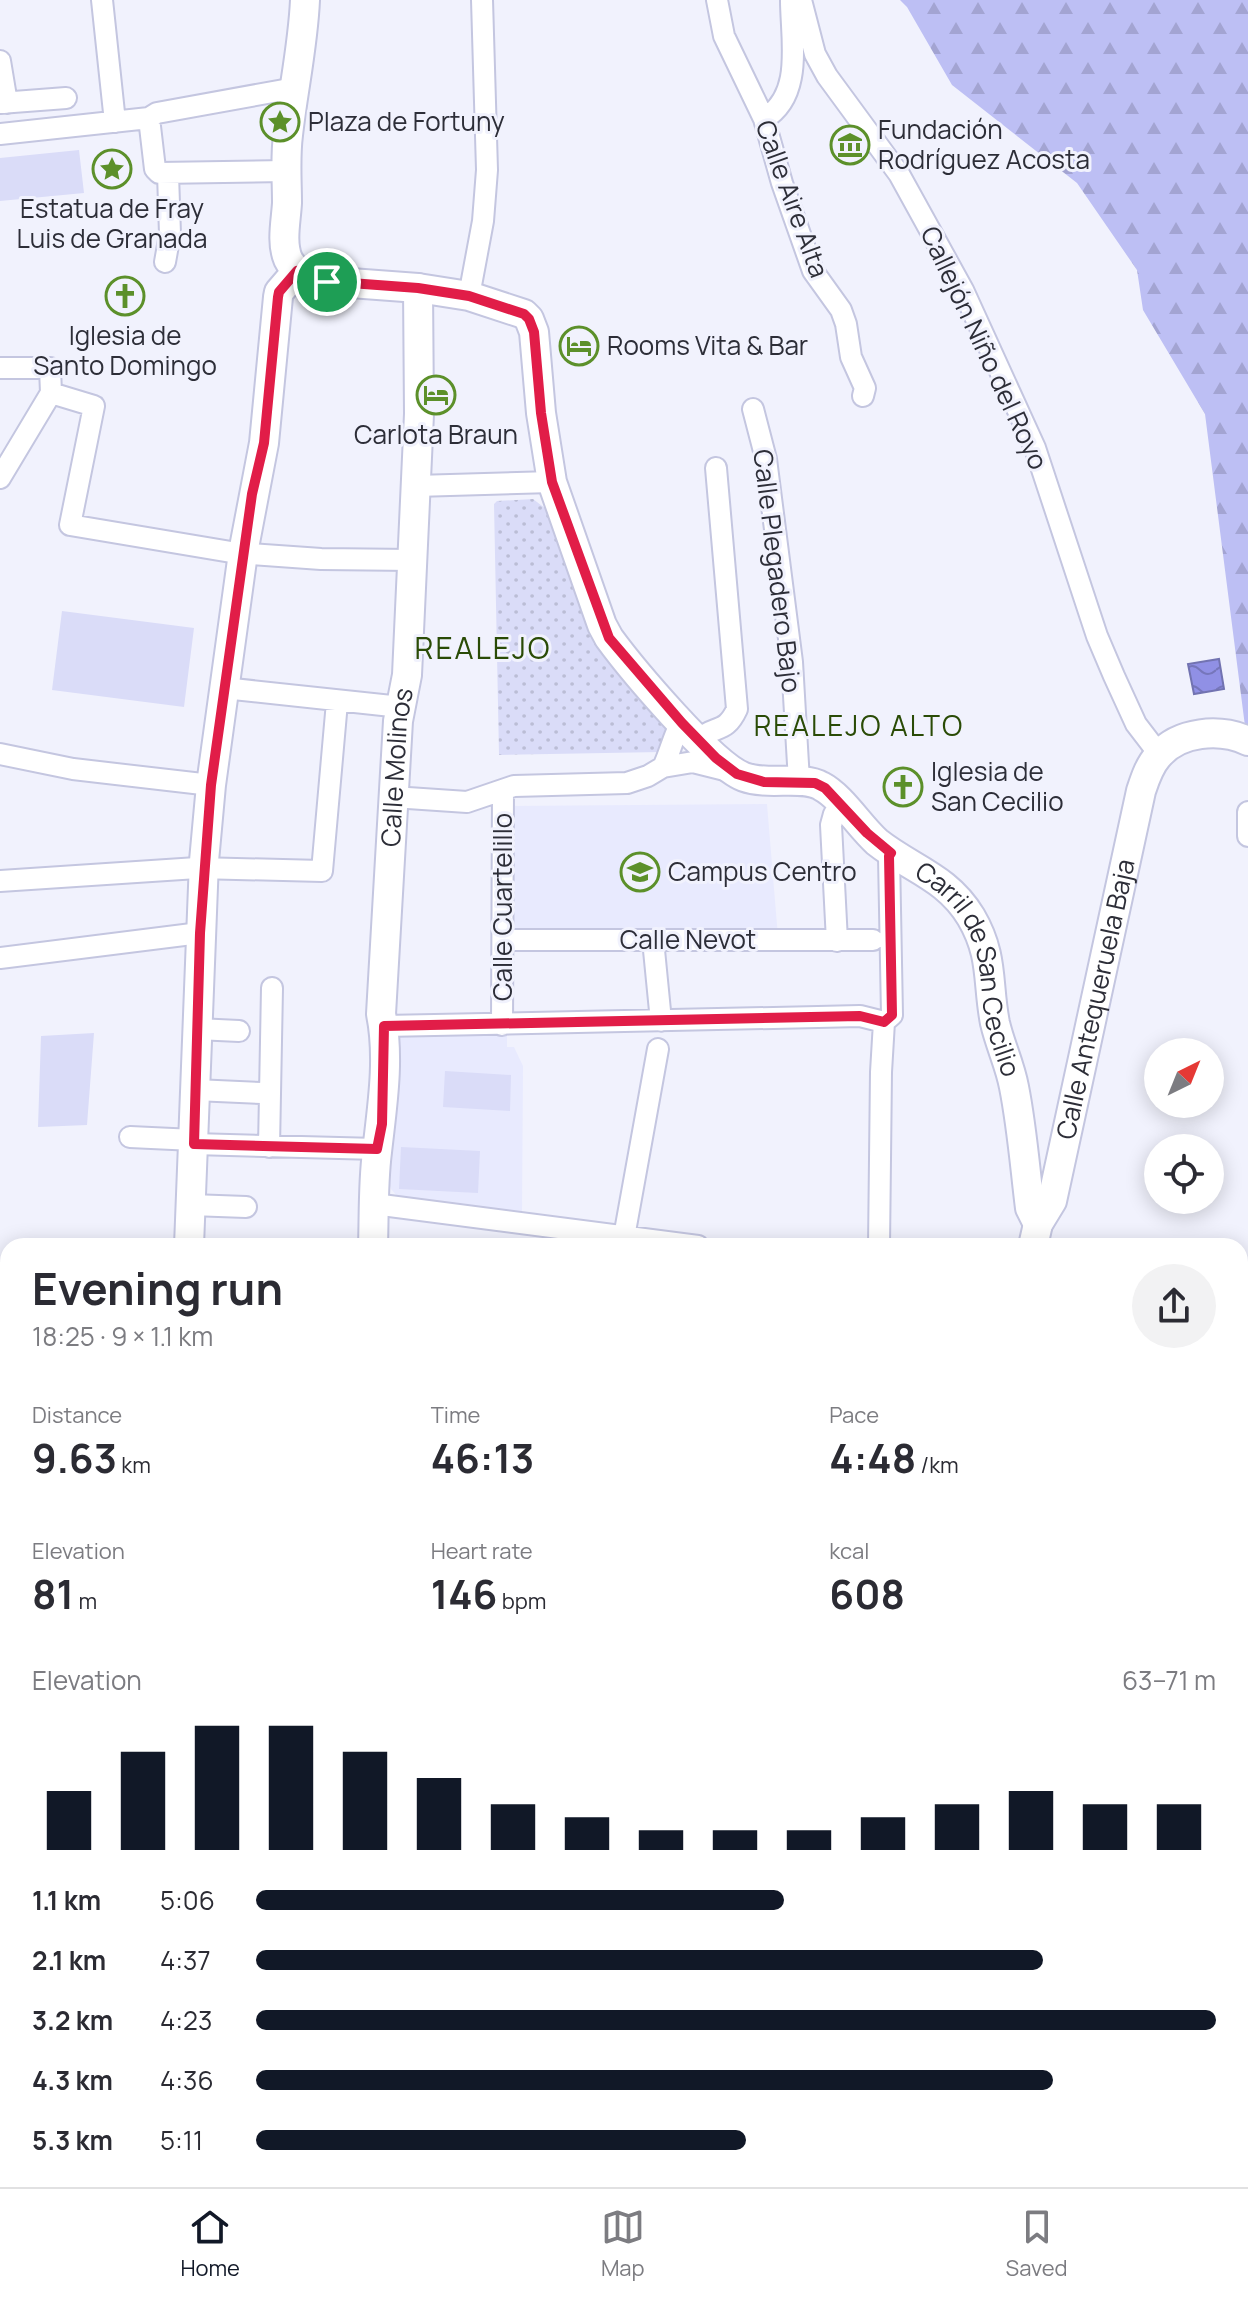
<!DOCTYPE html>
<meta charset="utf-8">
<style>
body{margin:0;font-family:Manrope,sans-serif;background:#f2f2f3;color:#2b2b33;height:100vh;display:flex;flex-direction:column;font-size:30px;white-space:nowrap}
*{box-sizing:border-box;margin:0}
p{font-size:26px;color:#7c7c81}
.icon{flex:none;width:44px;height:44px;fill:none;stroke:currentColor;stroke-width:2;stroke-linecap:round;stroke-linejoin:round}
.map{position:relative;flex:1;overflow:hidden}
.drawer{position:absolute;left:0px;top:1238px;width:1248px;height:950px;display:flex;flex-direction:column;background:#fff;border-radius:24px 24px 0 0;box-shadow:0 4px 20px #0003}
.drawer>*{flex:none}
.needle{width:52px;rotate:43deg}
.fabs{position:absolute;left:1144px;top:1038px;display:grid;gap:16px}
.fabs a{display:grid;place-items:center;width:80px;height:80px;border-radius:50%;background:#fff;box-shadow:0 4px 20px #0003;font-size:40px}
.pin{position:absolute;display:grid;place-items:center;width:68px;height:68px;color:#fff;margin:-34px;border:4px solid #fff;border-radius:50%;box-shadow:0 2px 8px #0007}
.round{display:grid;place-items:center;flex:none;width:84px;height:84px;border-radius:42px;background:#f2f2f3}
.head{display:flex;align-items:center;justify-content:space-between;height:136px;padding:0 32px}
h1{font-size:44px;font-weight:700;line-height:60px}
.stats{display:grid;grid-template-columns:repeat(3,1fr);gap:12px;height:136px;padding:8px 32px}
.stats div{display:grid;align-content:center}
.stats b{font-size:40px;font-weight:700}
.stats small{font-size:22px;font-weight:400}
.stats p{font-size:22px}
.chart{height:224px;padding:16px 32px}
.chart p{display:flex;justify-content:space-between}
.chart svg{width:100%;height:144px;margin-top:8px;stroke:#111827;stroke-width:6}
ul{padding:0 32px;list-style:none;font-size:26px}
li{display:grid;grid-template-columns:128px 96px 1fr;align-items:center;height:60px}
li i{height:20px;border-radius:10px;background:#111827}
.dock{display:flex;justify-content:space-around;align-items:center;height:112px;border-top:2px solid #e1e1e2;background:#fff;font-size:22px;color:#7c7c81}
.dock a{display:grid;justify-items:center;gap:4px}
.dock .selected{color:#111827}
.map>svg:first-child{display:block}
.built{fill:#e8eafe}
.grass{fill:url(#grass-dots)}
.forest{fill:url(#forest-firs)}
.garden{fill:#dadcf8}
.water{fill:url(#water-waves);stroke:#7273b1;stroke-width:2}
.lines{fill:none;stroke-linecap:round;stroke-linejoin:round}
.street-casing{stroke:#c4c6e0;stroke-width:24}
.secondary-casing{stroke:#c4c6e0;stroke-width:32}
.primary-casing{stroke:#c4c6e0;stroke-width:34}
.street{stroke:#fff;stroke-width:20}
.secondary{stroke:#fff;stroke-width:28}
.primary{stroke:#fff;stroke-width:30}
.route-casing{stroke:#fff;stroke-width:16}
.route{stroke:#e11d48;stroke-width:10}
.labels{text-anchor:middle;stroke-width:6;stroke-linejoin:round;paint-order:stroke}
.poi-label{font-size:26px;fill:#2d2e38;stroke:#f1f2fd;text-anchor:start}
.street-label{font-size:26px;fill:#2d2e38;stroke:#f1f2fd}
.neighbourhood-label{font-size:28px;letter-spacing:2px;fill:#2a4b06;stroke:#f1f2fd}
.quarter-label{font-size:30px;letter-spacing:2px;fill:#2a4b06;stroke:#f1f2fd}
</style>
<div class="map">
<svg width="1248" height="2187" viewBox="0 0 1248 2187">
<defs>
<pattern id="grass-dots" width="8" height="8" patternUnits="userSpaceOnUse" patternTransform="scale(2)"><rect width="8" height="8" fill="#dadcf8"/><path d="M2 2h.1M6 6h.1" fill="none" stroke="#bbbdd5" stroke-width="1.8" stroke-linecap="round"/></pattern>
<pattern id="forest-firs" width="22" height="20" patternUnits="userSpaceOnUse" patternTransform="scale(2)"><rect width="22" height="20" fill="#bdbff4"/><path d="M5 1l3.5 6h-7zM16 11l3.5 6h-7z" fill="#a3a4d2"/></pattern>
<pattern id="water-waves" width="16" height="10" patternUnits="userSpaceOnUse" patternTransform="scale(2)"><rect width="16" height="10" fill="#9090e5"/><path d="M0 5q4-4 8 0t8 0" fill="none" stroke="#7676bb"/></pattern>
</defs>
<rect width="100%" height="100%" fill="#f1f2fd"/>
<path class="built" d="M 767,804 L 778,937 L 507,935 L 508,806 Z
M 410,1030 L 507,1034 L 507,1047 L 514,1047 L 523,1066 L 522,1212 L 398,1197 L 391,1189 L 389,1182 L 395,1039 Z"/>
<path class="grass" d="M 533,499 L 554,515 L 669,720 L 661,752 L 499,755 L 494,504 L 497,501 Z
M 0,1953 L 8,1979 L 8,2151 L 0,2125 Z"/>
<path class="forest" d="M 900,0 L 1248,0 L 1248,725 L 1245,726 L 1205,414 L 1143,310 L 1137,270 L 1077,183 L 952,85 L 907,7 Z"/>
<path class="garden" d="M 79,150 L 84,193 L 0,201 L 0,158 Z
M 62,611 L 194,628 L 184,707 L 52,690 Z
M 94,1033 L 87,1125 L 38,1127 L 41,1036 Z
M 445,1071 L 511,1075 L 510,1111 L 443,1107 Z
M 401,1147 L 480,1151 L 478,1193 L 399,1189 Z
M 1240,1472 L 1248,1472 L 1248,1899 L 1240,1894 Z"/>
<path class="water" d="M 1219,659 L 1224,689 L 1194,694 L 1188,664 Z"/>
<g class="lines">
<defs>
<path id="street" d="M 102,0 L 115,122
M 717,0 L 724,36 L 764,119 L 782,183 L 813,271 L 841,310 L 846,324 L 851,357 L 865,388 L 863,396
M 801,0 L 815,54 L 827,76 L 899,174 L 963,290 L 1035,448 L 1097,636 L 1114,676 L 1136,724 L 1159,754
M 0,61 L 7,103
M 0,103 L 66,98
M 149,118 L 155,169 L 159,173 L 286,171
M 764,119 C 804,95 791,40 791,0
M 0,134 L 149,118 L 157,113 L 295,88
M 165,262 L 170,234 L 168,174
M 469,296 L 483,221 L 487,170 L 482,0
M 0,368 L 50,368 L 51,393
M 51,393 L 94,406 L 70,525 L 237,553 L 321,559 L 412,560
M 753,409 L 766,459 L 792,662 L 799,781
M 0,478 L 51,393
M 416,486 L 552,482
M 224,688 L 401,707
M 698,740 C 715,724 725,735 737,709 L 716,468
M 0,754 L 73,769 L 211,785
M 663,767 C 669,756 675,730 682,723
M 393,797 L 467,802 L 514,786 L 627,783 L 648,776 L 663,767 L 693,762 L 725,770
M 1248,812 L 1248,836
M 0,881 L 197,868 L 322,871 L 337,702
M 503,940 L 873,940
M 653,940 L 661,1021
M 837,941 L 831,825 L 834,814 L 843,807
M 0,958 L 200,933
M 884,1022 L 892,1015 L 889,856 L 891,853
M 502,1025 L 503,790
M 384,1026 L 818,1017 L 860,1016 L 884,1022
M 197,1029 L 239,1031
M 195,1090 L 262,1093
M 130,1137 L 194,1140
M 194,1144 L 377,1149
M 269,1147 L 272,988
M 374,1204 L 698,1246
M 191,1205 L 246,1207
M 624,1237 L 658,1049
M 879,1246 L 881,1072 L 884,1022
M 0,1273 L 8,1273
M 1240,1986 L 1248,1990
M 1240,2131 L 1248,2136
M 1190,2186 L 1193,2187
M 606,2187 L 618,2180
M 682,2187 L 688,2180
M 754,2187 L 759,2180
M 832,2187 L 833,2180
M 940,2187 L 947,2180"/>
<g id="secondary">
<path id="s1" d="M 305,0 C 303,46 293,90 288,135 C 285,158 287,181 287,203 C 286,221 281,242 288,259 C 293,269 301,274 310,280 L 418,288 L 469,296 L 524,314 L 529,319 L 534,332 L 541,413 L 552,482 L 602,625 L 609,638 C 631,668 712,765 744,777 C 769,786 802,775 821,786 C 842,797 859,826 877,842 C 911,869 947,877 971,917 C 994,956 987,983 995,1023 C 1000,1045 1010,1065 1014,1087 C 1022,1127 1025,1168 1030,1208 L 1038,1224"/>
<path d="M 189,1246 L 204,861 L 211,785 L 243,553 L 264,443 L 278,297 L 279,292 L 297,271"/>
<path id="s2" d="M 373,1246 C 374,1215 373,1183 377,1152 C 382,1107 390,1059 381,1014 L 398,721 L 407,675 L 419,414 L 418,288"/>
<path id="s3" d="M 1033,1246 L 1038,1224 L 1052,1201 L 1141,791 C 1145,779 1149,766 1158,756 C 1179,731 1220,728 1248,741"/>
<path d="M 0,1600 L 8,1600"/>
<path d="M 408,2180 L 413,2187"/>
<path d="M 491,2180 L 493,2187"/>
<path d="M 1000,2187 L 1008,2180"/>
</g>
<path id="primary" d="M 0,1909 L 8,1935
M 84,2180 L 86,2187"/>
</defs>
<use href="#street" class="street-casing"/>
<use href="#secondary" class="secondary-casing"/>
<use href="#primary" class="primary-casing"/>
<use href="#street" class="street"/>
<use href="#secondary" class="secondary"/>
<use href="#primary" class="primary"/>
</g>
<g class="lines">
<defs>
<path id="route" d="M 297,271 L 310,280 L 418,288 L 469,296 L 524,314 L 529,319 L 534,332 L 541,413 L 552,482 L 609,638 L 682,723 L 716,758 L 737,774 L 764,782 L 815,783 L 825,788 L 867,833 L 891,853 L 889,856 L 892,1015 L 884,1022 L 860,1016 L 384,1026 L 382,1124 L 377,1149 L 194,1144 L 200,933 L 211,785 L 252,494 L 264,443 L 278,297 L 279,292 Z"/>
</defs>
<use href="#route" class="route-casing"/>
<use href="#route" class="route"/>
</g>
<defs>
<symbol id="sight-ring" viewBox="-11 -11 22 22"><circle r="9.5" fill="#f1f2fd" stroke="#5c902a" stroke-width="1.5"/><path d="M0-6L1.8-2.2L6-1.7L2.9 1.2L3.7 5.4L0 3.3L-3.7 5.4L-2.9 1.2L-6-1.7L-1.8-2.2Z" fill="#5c902a"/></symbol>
<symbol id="museum-ring" viewBox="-11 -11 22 22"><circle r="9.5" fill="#f1f2fd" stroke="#5c902a" stroke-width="1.5"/><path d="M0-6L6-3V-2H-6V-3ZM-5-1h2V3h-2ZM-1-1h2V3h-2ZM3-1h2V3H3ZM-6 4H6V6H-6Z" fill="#5c902a"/></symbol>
<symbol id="church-ring" viewBox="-11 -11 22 22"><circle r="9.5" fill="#f1f2fd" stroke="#5c902a" stroke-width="1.5"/><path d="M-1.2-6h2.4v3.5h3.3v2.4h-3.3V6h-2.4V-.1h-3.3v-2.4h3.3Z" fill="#5c902a"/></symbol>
<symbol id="hotel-ring" viewBox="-11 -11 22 22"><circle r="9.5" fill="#f1f2fd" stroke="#5c902a" stroke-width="1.5"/><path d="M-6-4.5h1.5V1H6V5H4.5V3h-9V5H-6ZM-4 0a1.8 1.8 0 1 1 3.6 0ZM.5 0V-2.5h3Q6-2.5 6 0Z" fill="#5c902a"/></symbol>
<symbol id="university-ring" viewBox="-11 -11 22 22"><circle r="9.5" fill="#f1f2fd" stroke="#5c902a" stroke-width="1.5"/><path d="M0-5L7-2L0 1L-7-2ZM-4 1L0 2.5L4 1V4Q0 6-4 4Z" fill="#5c902a"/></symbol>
</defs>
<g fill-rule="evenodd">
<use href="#sight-ring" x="258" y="100" width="44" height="44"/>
<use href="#museum-ring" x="828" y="123" width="44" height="44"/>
<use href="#sight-ring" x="90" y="147" width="44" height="44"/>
<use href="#church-ring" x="103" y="274" width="44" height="44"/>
<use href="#hotel-ring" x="557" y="324" width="44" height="44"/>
<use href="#hotel-ring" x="414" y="373" width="44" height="44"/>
<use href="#church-ring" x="881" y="765" width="44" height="44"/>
<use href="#university-ring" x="618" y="850" width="44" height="44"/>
</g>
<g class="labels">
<g class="poi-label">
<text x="308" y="131">Plaza de Fortuny</text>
<text x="878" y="139">Fundación<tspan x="878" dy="30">Rodríguez Acosta</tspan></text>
<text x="112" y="218" text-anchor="middle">Estatua de Fray<tspan x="112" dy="30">Luis de Granada</tspan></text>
<text x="125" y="345" text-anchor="middle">Iglesia de<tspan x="125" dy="30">Santo Domingo</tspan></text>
<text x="607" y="355">Rooms Vita &amp; Bar</text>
<text x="436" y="444" text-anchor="middle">Carlota Braun</text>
<text x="931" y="781">Iglesia de<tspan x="931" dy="30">San Cecilio</tspan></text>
<text x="668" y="881">Campus Centro</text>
</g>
<g class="street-label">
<text transform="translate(792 199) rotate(70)" y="9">Calle Aire Alta</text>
<text transform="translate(984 348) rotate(65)" y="9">Callejón Niño del Royo</text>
<text transform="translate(777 571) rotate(83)" y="9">Calle Plegadero Bajo</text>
<text dy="9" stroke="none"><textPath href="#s2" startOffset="480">Calle Molinos</textPath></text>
<text transform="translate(503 907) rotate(-90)" y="9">Calle Cuartelillo</text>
<text x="688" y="949">Calle Nevot</text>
<text dy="9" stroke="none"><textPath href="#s1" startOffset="1368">Carril de San Cecilio</textPath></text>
<text dy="9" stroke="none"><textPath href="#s3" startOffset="256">Calle Antequeruela Baja</textPath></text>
</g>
<g class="neighbourhood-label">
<text x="859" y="736">REALEJO ALTO</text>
</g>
<g class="quarter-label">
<text x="483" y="659">REALEJO</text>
</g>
</g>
</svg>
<div class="fabs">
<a><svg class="needle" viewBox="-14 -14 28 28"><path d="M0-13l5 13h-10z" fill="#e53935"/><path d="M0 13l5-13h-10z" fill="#7c7c81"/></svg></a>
<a><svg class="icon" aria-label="locate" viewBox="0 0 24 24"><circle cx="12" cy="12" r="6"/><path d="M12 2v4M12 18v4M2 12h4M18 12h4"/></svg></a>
</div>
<div class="pin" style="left:327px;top:282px;background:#1e9e55"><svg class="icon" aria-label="arrive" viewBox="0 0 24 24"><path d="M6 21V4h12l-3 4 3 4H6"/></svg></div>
<section class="drawer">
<div class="head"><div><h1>Evening run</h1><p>18:25 · 9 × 1.1 km</p></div><a class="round"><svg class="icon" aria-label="share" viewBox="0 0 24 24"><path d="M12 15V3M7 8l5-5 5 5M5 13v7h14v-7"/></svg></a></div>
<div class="stats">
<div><p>Distance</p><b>9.63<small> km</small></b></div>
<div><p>Time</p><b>46:13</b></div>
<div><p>Pace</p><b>4:48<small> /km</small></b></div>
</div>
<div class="stats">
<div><p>Elevation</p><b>81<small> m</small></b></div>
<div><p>Heart rate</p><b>146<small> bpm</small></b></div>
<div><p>kcal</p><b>608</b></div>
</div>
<div class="chart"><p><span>Elevation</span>63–71 m</p>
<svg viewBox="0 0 160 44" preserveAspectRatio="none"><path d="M5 44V26M15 44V14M25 44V6M35 44V6M45 44V14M55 44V22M65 44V30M75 44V34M85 44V38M95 44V38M105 44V38M115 44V34M125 44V30M135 44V26M145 44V30M155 44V30"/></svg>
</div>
<ul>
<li><b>1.1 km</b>5:06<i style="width:55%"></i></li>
<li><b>2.1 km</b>4:37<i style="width:82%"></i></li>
<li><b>3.2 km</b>4:23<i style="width:100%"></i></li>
<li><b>4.3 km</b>4:36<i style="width:83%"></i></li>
<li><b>5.3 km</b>5:11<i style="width:51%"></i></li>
</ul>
</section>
</div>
<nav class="dock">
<a class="selected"><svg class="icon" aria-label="home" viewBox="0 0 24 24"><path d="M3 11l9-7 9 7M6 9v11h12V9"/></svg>Home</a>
<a><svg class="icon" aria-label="map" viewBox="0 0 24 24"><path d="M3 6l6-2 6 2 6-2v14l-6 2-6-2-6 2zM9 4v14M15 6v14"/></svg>Map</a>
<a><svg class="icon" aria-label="saved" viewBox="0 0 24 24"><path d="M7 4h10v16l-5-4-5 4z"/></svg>Saved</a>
</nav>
